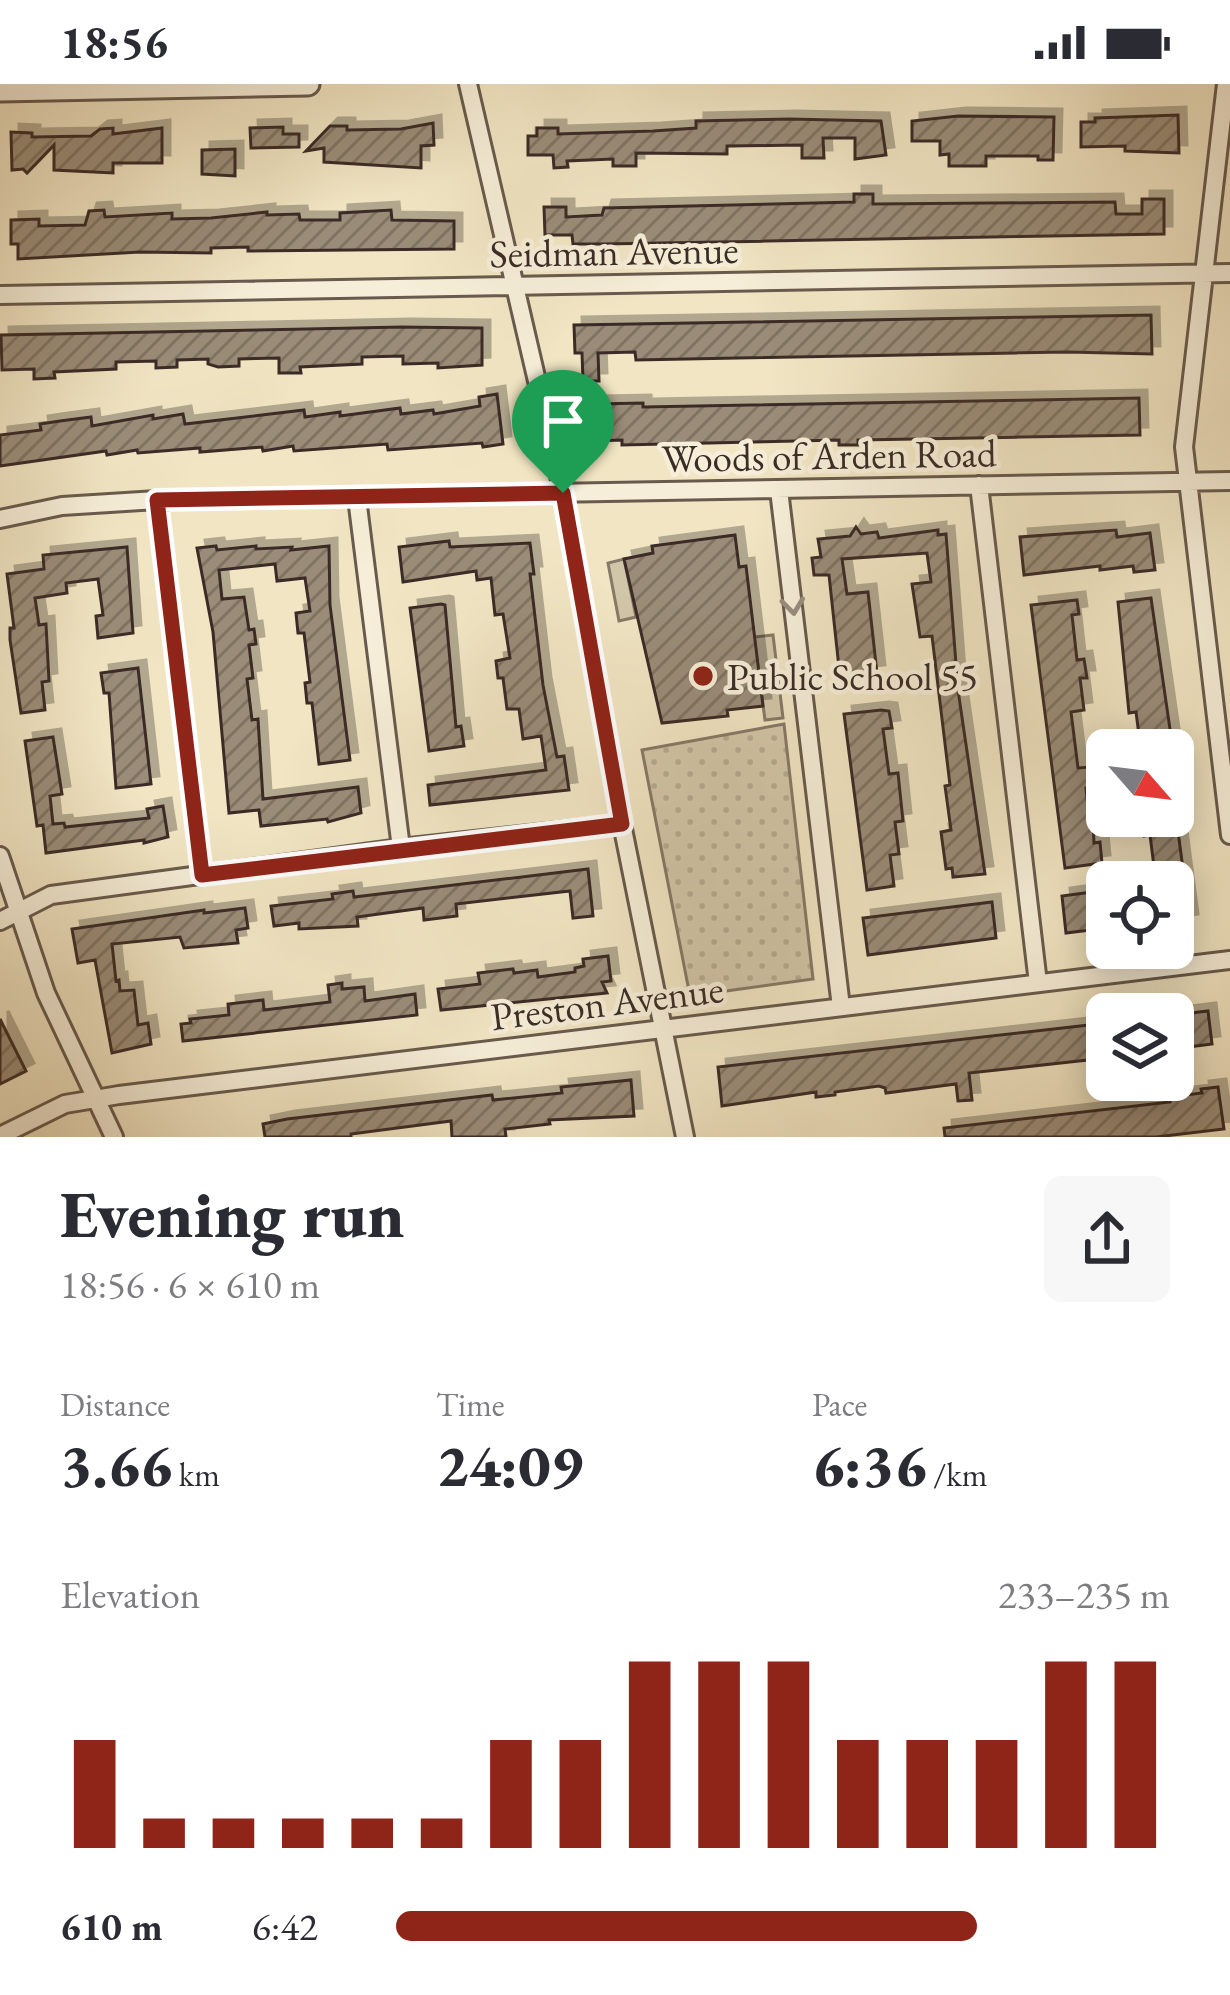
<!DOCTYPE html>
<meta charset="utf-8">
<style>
body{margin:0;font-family:"EB Garamond",serif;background:#f7f7f7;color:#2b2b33;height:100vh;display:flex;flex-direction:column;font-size:45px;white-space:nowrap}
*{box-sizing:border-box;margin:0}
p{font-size:39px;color:#7c7c81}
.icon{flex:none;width:66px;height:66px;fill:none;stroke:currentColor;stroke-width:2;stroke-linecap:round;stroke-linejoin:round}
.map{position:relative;height:1053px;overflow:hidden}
.sheet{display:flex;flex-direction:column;background:#fff;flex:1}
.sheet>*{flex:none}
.needle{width:78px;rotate:118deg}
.fabs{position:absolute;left:1086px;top:645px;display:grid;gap:24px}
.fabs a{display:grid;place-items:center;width:108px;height:108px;border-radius:18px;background:#fff;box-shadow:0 6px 30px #0003;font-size:60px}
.pin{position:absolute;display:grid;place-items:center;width:102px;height:102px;color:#fff;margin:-123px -51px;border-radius:50% 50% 50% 0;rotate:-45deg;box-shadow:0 0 12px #0007}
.pin .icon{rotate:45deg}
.round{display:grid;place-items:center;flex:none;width:126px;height:126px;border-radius:18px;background:#f7f7f7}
.headline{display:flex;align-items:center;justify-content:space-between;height:204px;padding:0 60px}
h1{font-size:66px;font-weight:800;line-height:90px}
.figures{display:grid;grid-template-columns:repeat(3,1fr);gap:18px;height:204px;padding:12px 60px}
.figures div{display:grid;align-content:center}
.figures b{font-size:60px;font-weight:800}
.figures small{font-size:33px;font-weight:400}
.figures p{font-size:33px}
.chart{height:336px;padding:24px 60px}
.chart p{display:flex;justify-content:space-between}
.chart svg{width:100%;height:216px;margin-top:12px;stroke:#8f2418;stroke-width:6}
ul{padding:0 60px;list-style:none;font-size:39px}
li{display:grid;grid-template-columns:192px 144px 1fr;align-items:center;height:90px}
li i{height:30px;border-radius:15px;background:#8f2418}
.status{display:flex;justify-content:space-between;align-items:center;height:84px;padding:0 60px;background:#fff;direction:ltr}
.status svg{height:33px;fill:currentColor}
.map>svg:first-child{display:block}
.grass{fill:#d2c6a8;stroke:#867967;stroke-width:3}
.park{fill:url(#park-dots);stroke:#867967;stroke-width:3}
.building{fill:url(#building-hatch);stroke:#3b2c26;stroke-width:3;filter:url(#shadow)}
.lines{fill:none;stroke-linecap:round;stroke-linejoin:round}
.minor-casing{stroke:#685a4d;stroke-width:22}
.tertiary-casing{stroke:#685a4d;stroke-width:27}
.minor{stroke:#f6eed8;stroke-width:16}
.tertiary{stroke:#f6eed8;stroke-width:21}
.oneway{stroke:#988d7f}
.route-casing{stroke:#fff;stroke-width:24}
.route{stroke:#8f2418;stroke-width:15}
.poi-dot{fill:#8f2418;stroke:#f6eed8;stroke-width:4.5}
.labels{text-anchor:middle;stroke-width:9;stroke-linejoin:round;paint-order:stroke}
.street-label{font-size:39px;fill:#3b2c26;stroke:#f6eed8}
.poi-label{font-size:39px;fill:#3b2c26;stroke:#f6eed8;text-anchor:start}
</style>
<div class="status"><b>18:56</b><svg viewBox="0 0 49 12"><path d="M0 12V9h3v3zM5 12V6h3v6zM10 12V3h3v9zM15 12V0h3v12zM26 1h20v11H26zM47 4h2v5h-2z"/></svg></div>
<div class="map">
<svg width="1230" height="1053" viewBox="0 0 1230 1053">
<defs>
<pattern id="park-dots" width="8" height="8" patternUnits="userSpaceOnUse" patternTransform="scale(3)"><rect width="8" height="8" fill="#d2c6a8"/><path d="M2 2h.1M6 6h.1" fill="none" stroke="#b5aa90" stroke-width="1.8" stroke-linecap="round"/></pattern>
<pattern id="building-hatch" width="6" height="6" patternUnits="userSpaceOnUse" patternTransform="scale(3)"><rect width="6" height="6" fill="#9a8c78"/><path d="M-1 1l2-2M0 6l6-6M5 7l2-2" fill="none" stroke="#7f7362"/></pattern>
<filter id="shadow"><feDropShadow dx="8" dy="-8" stdDeviation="0" flood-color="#0004"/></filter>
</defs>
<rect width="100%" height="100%" fill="#f1e5c3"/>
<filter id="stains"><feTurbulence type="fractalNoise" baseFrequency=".00167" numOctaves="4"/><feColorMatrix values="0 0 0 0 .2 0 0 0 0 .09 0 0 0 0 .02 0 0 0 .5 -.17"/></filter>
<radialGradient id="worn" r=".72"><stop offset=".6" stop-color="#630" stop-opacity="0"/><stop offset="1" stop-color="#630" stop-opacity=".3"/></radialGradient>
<path class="grass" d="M 624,475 L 636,533 L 619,537 L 608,479 Z
M 773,551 L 783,634 L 765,636 L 754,553 Z"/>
<path class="park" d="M 784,640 L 813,895 L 690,912 L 642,666 Z"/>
<path class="building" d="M 1178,31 L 1179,69 L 1125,67 L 1125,62 L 1081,63 L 1081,38 L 1095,38 L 1095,34 Z
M 958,32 L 1054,33 L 1053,76 L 1038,76 L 1038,72 L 986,72 L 986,82 L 949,82 L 949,70 L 940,71 L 940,57 L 912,57 L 912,37 Z
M 789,35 L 881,37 L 886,71 L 855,75 L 855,54 L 823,54 L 824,74 L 802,74 L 802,61 L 727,62 L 727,70 L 636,69 L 636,82 L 613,82 L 613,75 L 567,77 L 568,83 L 554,84 L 553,71 L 528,71 L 528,52 L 537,52 L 537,44 L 558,44 L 558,50 L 653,47 L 696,44 L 696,37 Z
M 433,39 L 434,61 L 421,62 L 421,84 L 324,78 L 324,64 L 306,67 L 330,42 L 347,42 L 347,46 L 401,45 Z
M 283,43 L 283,50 L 299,50 L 299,63 L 251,64 L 250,44 Z
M 113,44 L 113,50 L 162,44 L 162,79 L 113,79 L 113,89 L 54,86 L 54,61 L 27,89 L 23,85 L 12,86 L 11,48 L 32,49 L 32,53 L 91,52 L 100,45 Z
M 235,65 L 235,92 L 202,90 L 202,66 Z
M 854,110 L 873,110 L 873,120 L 1115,118 L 1116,130 L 1142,130 L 1142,115 L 1164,115 L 1164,150 L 603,160 L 573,160 L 572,151 L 545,151 L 544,123 L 566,123 L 566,133 L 602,131 L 604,124 L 854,118 Z
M 104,126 L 105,133 L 172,129 L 172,135 L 211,134 L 267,128 L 267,131 L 299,130 L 300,136 L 340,136 L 340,129 L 391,126 L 392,136 L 454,137 L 454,165 L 248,167 L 248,163 L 211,164 L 211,169 L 140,168 L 18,175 L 18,160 L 11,160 L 11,136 L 39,135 L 39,142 L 85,141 L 89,127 Z
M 1151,231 L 1152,270 L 1067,268 L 636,276 L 635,268 L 598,269 L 599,297 L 583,297 L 582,269 L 575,269 L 574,241 Z
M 402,243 L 482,244 L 482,281 L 438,284 L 438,279 L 403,280 L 403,272 L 362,273 L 362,280 L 300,283 L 301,289 L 279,289 L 279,274 L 239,275 L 239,282 L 218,283 L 208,280 L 208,275 L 177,276 L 177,283 L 156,284 L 156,277 L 116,278 L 116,285 L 54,288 L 55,294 L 34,295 L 34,285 L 2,286 L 1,251 Z
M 497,310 L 503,360 L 483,363 L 482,359 L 388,366 L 387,360 L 294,367 L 293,362 L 263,367 L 262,363 L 200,368 L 200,364 L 138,369 L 137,366 L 107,371 L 106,367 L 0,382 L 0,351 L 41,346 L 40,340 L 60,337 L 91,333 L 92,342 L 153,331 L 153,335 L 183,330 L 185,340 L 304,326 L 305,333 L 340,328 L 340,332 L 400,324 L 401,330 L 433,326 L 434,330 L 480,322 L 479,313 Z
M 1139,314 L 1140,351 L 858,356 L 858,361 L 839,361 L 839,356 L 622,361 L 622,356 L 594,357 L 594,320 L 643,319 L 643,323 Z
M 856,443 L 861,450 L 877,448 L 879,454 L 938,446 L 938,451 L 946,450 L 958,606 L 985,790 L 953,793 L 952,784 L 946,785 L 941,748 L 951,746 L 945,702 L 950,701 L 932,552 L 920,553 L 912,500 L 931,498 L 927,469 L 842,475 L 847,510 L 868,508 L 877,589 L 840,593 L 829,491 L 814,491 L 812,474 L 821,473 L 818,455 L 850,452 Z
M 1116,446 L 1117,453 L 1150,449 L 1155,486 L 1134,488 L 1133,482 L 1100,486 L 1100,482 L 1024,491 L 1020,453 Z
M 735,451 L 739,483 L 746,482 L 763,622 L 727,626 L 728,632 L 662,639 L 624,475 L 653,469 L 652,462 Z
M 449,457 L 450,463 L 530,459 L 534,490 L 530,490 L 543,601 L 557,673 L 564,672 L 569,706 L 430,721 L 428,701 L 546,686 L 541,652 L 523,655 L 519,625 L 507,625 L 503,594 L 498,594 L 496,577 L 510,574 L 503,530 L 495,531 L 491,494 L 477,496 L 476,487 L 403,498 L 399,463 Z
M 216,462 L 217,466 L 256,462 L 256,465 L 292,463 L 291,466 L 329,462 L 330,521 L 350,676 L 319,680 L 312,619 L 307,619 L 305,599 L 310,598 L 304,549 L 298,549 L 296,529 L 310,527 L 305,494 L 277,497 L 275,480 L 219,486 L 222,515 L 244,513 L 249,546 L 254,545 L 256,560 L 249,561 L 253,594 L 247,595 L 252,636 L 258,635 L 263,715 L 358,703 L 361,729 L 328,738 L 327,735 L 261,742 L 259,726 L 229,729 L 213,548 L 197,464 Z
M 127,463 L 133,549 L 98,554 L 96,532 L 103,531 L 98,495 L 66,499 L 67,509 L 35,514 L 39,541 L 46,540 L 49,597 L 42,598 L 45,626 L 21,629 L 10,556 L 10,544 L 14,544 L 7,490 L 44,485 L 43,471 Z
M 1151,514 L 1171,652 L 1140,659 L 1136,628 L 1129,629 L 1118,518 Z
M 1077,516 L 1079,530 L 1072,531 L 1077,576 L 1084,575 L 1087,594 L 1080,594 L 1084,626 L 1071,628 L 1078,684 L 1090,683 L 1092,703 L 1086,704 L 1089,736 L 1093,739 L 1094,759 L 1100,758 L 1102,779 L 1065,784 L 1031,521 Z
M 441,520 L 445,521 L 456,643 L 461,642 L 464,662 L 429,667 L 410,524 Z
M 138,584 L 151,700 L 116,704 L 109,609 L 104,609 L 101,589 Z
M 881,626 L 889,627 L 892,644 L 883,645 L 889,690 L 898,689 L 903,737 L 895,738 L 899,770 L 890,771 L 894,802 L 867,806 L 844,630 Z
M 53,653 L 62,710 L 50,712 L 53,740 L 64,739 L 65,743 L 149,734 L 147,725 L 163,722 L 168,753 L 144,759 L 144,756 L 46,769 L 43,741 L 37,742 L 25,657 Z
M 1141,732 L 1176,732 L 1190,838 L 1173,841 L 1173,798 L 1156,798 L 1150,751 L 1144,752 Z
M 588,785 L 593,832 L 573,834 L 570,807 L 456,820 L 457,832 L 424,836 L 423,824 L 357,833 L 358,842 L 299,845 L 299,839 L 274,842 L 271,822 L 333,815 L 332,810 L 353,807 L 354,813 Z
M 1107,806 L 1107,844 L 1066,849 L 1062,812 Z
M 992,818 L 996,854 L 868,871 L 863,834 Z
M 245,824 L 248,844 L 236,846 L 238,859 L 184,864 L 180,853 L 112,860 L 116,897 L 119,896 L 120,907 L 134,906 L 138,941 L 148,939 L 151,960 L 112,969 L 95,876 L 78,879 L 72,845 L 204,826 L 204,829 Z
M 608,872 L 611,897 L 602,898 L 607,909 L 441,926 L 438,905 L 480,900 L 478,889 L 513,885 L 514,889 L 537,886 L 538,893 L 575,888 L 575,884 L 584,882 L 583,875 Z
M 342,899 L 342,905 L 364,903 L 365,917 L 415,910 L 417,931 L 183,957 L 181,940 L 191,939 L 190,935 L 229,931 L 228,920 L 263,916 L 264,926 L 330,918 L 328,901 Z
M 1208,927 L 1212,960 L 1173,965 L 1173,931 Z
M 0,935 L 26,987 L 0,1000 Z
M 1107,939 L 1107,974 L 969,989 L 972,1016 L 958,1017 L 956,1000 L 886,1009 L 885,1004 L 879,1002 L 835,1008 L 835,1011 L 816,1013 L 816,1008 L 722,1022 L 718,983 Z
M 631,996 L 634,1032 L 549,1036 L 550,1040 L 505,1045 L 506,1053 L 452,1053 L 451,1037 L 351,1050 L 351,1053 L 265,1053 L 263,1040 L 287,1035 L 492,1011 L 493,1016 L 562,1009 L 561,1003 Z
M 1218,1003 L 1224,1045 L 1156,1053 L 945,1053 L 944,1044 L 1170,1018 L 1169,1013 L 1202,1009 L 1201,1005 Z"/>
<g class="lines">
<defs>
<path id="minor" d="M 468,0 L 563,409 L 622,740 L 685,1053
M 1226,0 L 1184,363 L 1230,751
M 0,211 L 1230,189
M 979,401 L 1038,899
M 779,406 L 841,923
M 357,414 L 401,764
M 157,416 L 202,791
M 0,435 L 62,422 L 157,416 L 1230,397
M 0,772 L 46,909 L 114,1053
M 0,837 L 51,811 L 401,764 L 622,740
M 0,1052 L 65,1020 L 119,1011 L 1230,876"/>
<path id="tertiary" d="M 0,6 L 308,0"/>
</defs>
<use href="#minor" class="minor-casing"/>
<use href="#tertiary" class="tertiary-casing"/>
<use href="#minor" class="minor"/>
<use href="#tertiary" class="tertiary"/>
</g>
<defs><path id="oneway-chevron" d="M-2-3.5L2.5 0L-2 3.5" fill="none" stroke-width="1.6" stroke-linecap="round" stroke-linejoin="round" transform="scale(3)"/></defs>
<use class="oneway" href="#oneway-chevron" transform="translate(793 522) rotate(83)"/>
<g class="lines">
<defs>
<path id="route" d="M 563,409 L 622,740 L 202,791 L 157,416 Z"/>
</defs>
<use href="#route" class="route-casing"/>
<use href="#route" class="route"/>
</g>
<circle class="poi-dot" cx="703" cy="592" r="12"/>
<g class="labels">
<g class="street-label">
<text transform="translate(614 167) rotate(-1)" y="14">Seidman Avenue</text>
<text transform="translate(829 371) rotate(-1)" y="14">Woods of Arden Road</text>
<text transform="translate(607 918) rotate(-7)" y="14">Preston Avenue</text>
</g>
<g class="poi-label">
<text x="727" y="606">Public School 55</text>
</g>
</g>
<rect width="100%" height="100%" filter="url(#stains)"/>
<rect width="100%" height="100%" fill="url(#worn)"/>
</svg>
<div class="fabs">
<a><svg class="needle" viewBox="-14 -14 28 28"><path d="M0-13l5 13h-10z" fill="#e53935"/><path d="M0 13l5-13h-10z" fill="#7c7c81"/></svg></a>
<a><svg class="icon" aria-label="locate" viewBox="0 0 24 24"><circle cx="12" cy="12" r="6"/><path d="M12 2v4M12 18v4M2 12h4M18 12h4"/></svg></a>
<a><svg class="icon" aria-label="layers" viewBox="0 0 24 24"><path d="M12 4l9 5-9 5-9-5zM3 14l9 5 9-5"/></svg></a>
</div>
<div class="pin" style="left:563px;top:409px;background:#1e9e55"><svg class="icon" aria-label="arrive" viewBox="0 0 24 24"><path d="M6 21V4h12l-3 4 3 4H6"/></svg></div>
</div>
<section class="sheet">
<div class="headline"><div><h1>Evening run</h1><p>18:56 · 6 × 610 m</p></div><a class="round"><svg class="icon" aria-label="share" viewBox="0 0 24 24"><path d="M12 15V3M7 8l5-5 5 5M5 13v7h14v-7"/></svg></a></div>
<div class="figures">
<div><p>Distance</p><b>3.66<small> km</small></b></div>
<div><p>Time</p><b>24:09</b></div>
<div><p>Pace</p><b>6:36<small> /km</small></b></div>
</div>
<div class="chart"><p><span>Elevation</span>233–235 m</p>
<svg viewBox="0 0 160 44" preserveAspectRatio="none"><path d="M5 44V22M15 44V38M25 44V38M35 44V38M45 44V38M55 44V38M65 44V22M75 44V22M85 44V6M95 44V6M105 44V6M115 44V22M125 44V22M135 44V22M145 44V6M155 44V6"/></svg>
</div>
<ul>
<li><b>610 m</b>6:42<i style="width:75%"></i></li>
</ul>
</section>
